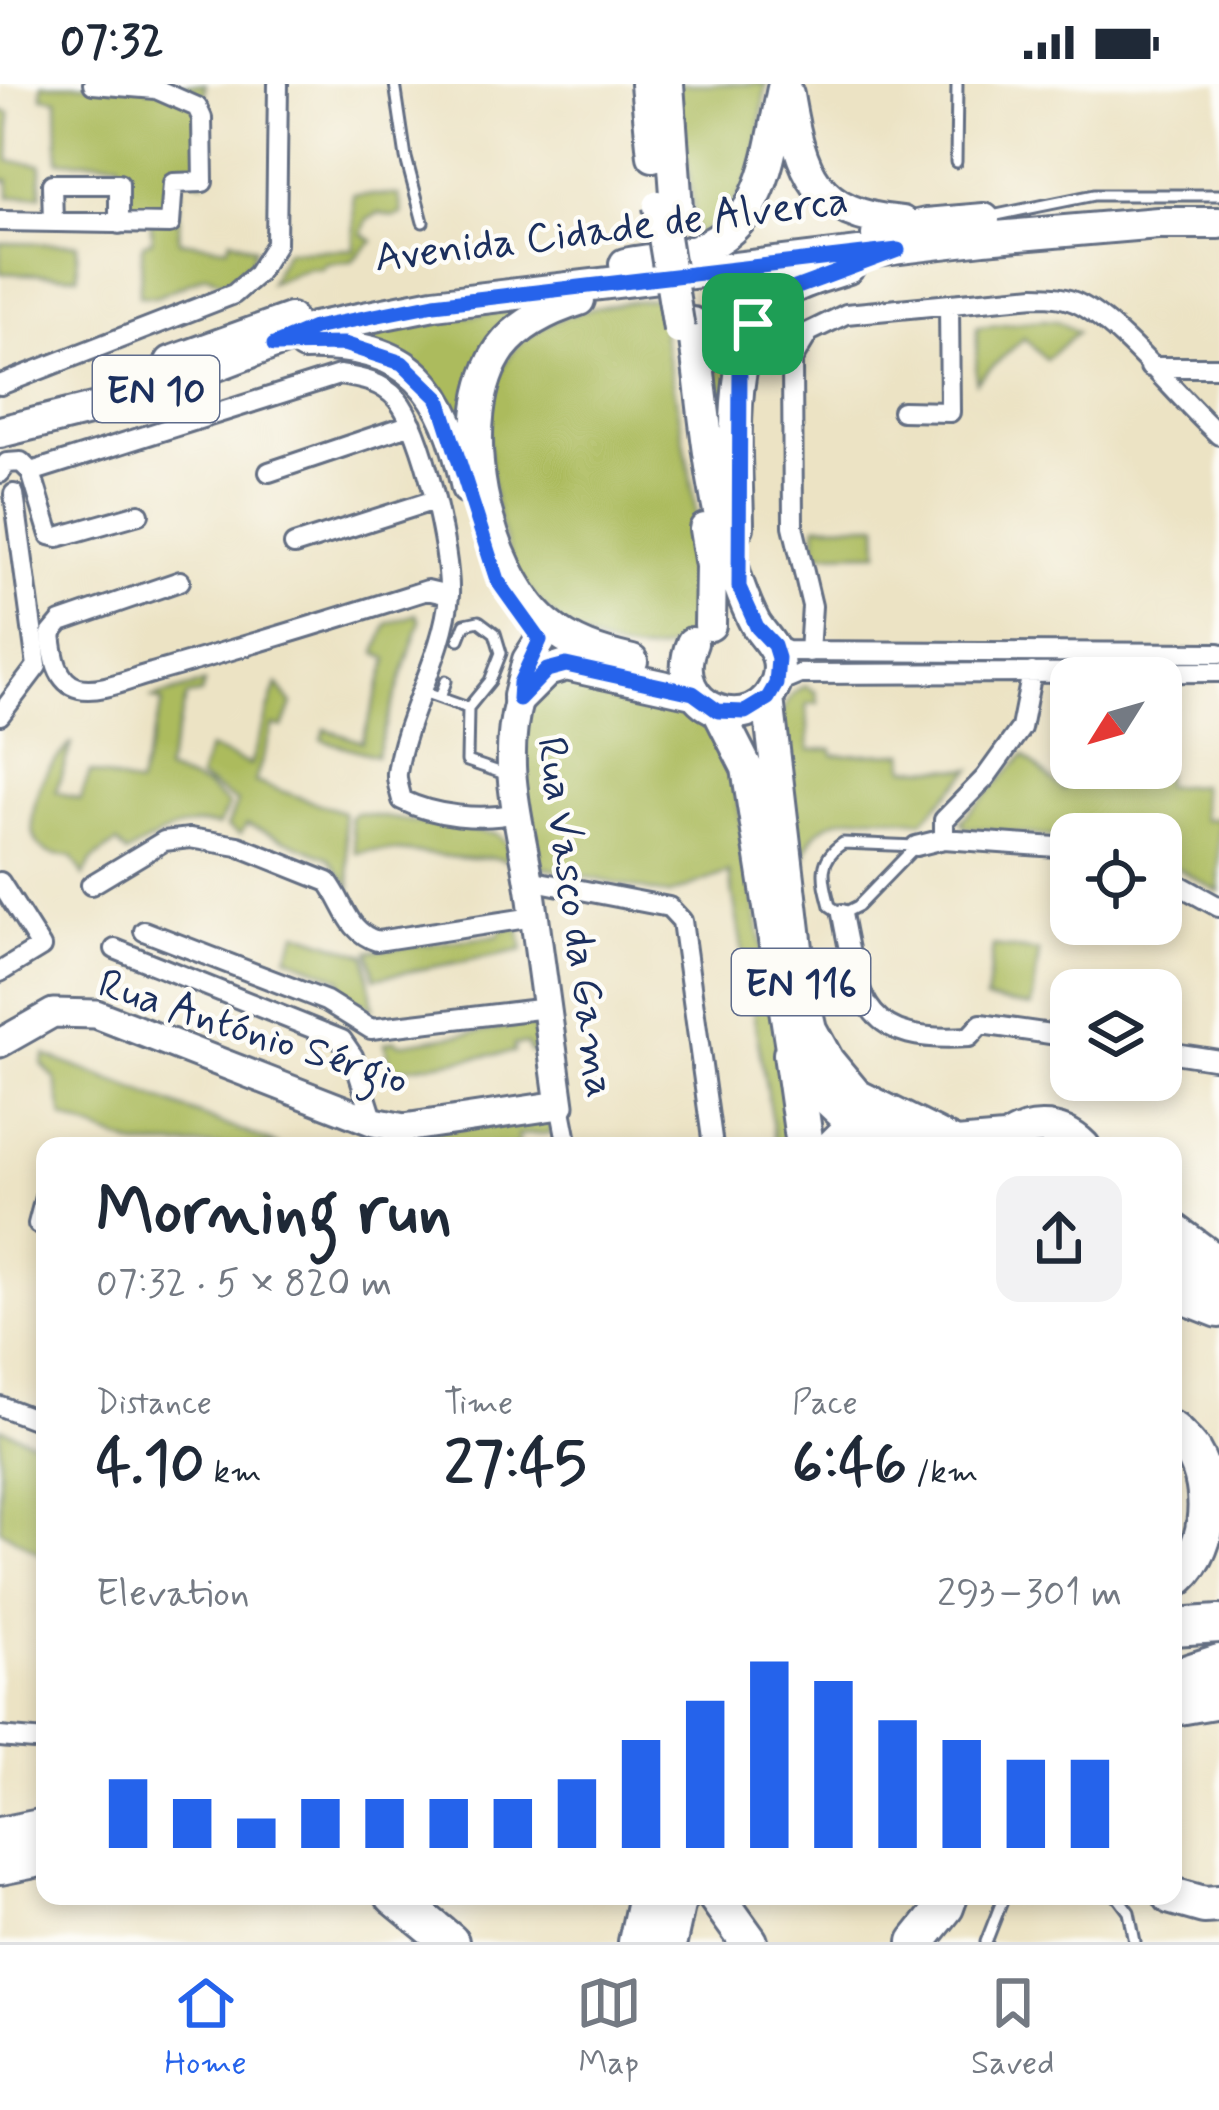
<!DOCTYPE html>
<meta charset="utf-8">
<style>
body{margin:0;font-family:Mynerve,sans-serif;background:#f2f2f3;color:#1f2937;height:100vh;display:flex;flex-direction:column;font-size:45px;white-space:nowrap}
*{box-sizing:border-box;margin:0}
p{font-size:39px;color:#747a83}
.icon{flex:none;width:66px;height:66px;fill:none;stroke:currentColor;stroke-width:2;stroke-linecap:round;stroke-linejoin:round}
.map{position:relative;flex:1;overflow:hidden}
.drawer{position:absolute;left:36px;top:1053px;width:1146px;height:768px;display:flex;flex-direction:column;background:#fff;border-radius:24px;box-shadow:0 6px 18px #0003}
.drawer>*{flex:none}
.needle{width:78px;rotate:233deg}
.buttons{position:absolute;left:1050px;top:573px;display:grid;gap:24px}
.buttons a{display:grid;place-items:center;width:132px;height:132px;border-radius:24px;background:#fff;box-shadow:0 6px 18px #0003;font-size:60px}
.pin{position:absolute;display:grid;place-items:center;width:102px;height:102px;color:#fff;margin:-51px;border-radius:24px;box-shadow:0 6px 18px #0006}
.round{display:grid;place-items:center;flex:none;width:126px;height:126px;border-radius:24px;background:#f2f2f3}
.summary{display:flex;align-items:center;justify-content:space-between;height:204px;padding:0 60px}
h1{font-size:66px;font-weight:700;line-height:90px}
.stats{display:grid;grid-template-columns:repeat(3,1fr);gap:18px;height:204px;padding:12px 60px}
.stats div{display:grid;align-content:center}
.stats b{font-size:60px;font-weight:700}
.stats small{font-size:33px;font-weight:400}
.stats p{font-size:33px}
.chart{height:336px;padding:24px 60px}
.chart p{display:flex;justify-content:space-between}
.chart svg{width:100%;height:216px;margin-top:12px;stroke:#2563eb;stroke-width:6}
.status{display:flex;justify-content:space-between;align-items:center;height:84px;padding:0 60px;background:#fff;direction:ltr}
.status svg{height:33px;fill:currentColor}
.tab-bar{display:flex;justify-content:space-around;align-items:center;height:168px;border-top:3px solid #e0e1e3;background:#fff;font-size:33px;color:#747a83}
.tab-bar a{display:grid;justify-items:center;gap:6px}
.tab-bar .active{color:#2563eb}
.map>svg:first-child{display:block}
.green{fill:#acbb5d;stroke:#64755e;stroke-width:3}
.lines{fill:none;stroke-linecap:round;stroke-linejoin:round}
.lane-casing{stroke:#646e82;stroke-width:15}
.street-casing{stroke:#646e82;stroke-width:24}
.secondary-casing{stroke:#646e82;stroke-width:33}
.primary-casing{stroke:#646e82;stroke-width:36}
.highway-casing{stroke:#646e82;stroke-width:42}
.lane{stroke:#fff;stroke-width:9}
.street{stroke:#fff;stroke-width:18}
.secondary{stroke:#fff;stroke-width:27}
.primary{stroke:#fff;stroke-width:30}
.highway{stroke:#fff;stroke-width:36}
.primary-bridge-casing{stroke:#646e82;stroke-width:36;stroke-linecap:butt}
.primary-bridge{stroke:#fff;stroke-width:30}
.route-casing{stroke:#fff;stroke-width:24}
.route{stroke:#2563eb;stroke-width:15}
.labels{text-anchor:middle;stroke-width:9;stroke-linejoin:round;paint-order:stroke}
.shield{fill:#fdfcf7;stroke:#5f6c8c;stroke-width:3}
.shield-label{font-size:39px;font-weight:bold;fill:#1b2f5e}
.street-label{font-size:42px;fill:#1b2f5e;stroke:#fdfcf7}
</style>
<div class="status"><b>07:32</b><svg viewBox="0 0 49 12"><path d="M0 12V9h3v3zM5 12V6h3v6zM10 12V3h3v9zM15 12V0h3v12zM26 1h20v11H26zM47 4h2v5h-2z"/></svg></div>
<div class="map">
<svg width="1219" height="1858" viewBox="0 0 1219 1858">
<rect width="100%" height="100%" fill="#fdfcf7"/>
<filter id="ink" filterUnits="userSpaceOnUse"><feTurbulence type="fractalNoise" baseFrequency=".00833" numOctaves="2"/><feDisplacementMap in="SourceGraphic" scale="24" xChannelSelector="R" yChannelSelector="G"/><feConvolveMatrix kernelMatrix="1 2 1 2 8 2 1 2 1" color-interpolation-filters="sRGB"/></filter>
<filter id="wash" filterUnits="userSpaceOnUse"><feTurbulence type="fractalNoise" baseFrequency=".004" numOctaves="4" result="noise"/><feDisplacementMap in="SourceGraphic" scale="48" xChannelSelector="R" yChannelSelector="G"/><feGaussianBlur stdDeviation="2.7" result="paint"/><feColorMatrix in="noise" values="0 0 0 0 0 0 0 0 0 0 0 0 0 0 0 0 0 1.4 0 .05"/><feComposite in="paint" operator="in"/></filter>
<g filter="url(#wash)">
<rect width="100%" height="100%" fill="#ece3c4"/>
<path class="green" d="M 42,0 L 205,0 L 203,98 L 180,91 L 179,157 L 227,163 L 231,155 L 255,164 L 251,177 L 225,200 L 207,191 L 156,213 L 139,212 L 143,160 L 152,156 L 150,128 L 119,126 L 119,77 L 58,77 L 57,15 L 42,13 Z
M 676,0 L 766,0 C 754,80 764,98 697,154 Z
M 0,26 L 10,29 L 9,77 L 41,80 L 41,111 L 9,113 L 9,96 L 0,96 Z
M 353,111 L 399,111 L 402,130 L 394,133 L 379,129 L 367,136 L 362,150 L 373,157 L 352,177 L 325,180 L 322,185 L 310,184 L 270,199 L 286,167 L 354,165 Z
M 0,159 L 77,160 L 78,192 L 0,189 Z
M 794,194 L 769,212 L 731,393 L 705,208 Z
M 656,214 C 668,282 717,480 695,537 C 674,592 585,563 554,533 C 540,520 518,493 511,475 C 489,414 467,297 528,253 C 567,224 609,221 656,214 Z
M 532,222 L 469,320 L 460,345 L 357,250 Z
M 1043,236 L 1057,237 L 1077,248 L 1046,276 L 1024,254 L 976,298 L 977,243 Z
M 878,440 L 879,468 L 816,469 L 816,441 Z
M 416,530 L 420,537 L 376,672 L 322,656 L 325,645 L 362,658 L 388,575 L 376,569 L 387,540 Z
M 569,591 L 690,622 L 717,650 L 734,693 L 795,1062 L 776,1062 L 729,788 L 668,811 L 541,783 C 529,725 511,668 533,610 Z
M 204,599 L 201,610 L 187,612 L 165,687 L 206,702 L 229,721 L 218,742 C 186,734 154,753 127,770 L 117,759 L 91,777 L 84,792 L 72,773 C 65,771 58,772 52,770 C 20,760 35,709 46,689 C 52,678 64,668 72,658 L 56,707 L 80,716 L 90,688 L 138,702 L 163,618 L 152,614 Z
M 277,600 L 292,620 L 283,644 L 273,641 L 255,698 L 343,728 L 351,805 L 329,774 L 247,740 L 240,751 L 227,743 L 237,718 L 199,694 L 209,664 L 250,681 Z
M 806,602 L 816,608 L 818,619 L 807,620 L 809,666 L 832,665 L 833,671 L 905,669 L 905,684 L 972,685 L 922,737 C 881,733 815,718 805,774 L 796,776 C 789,735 755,620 806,602 Z
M 1161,658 L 1165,658 L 1164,703 L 1201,701 L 1203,735 L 1219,735 L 1219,808 L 1161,775 L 1161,750 L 1071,750 L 1071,755 L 965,743 L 961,737 L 1024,671 L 1063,706 L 1085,684 L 1161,684 Z
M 356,729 L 497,750 L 508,761 L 508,777 C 491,771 478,775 461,774 C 425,771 392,763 356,769 L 350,734 Z
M 519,843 L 523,866 L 375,894 L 369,867 L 498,852 L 503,845 Z
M 297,848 L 366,871 L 373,925 L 339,906 L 341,895 L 287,872 Z
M 993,862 L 1039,868 L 1032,923 L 986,916 Z
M 530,932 L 540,968 L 530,968 L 527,960 L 514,961 L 514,968 L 390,986 L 385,959 L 395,956 L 399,960 L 515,942 L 516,934 Z
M 45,971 L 280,1062 L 136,1062 L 63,1034 L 56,996 L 42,980 Z
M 549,1035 L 552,1049 L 518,1051 L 518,1061 L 513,1062 L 401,1062 L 399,1050 Z
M 0,1344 L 45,1362 L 45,1473 L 0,1445 Z"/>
</g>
<g filter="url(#ink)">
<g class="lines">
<defs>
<path id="lane" d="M 395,0 L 406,74 L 423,138
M 956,78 L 957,0
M 987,133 L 1094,111 L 1219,111
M 459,555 L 465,540 L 479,537 L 495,549 L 501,569 L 490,597 L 468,624
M 423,608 L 468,624 L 467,677 L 505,690
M 440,614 L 446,597
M 843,759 L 916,762 L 858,822 L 842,830 L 830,822 C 823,795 817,776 843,759 Z
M 1117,1812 L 1129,1828 L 1135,1858
M 986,1858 L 1004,1812"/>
<path id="street" d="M 0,137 L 170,140 L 173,99 L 203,98 L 202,34 L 197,23 L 156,5 L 93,0
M 53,138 L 52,100 L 119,100 L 119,140
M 1150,283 L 1219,283
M 0,301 L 234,210 L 257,190 L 276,160 L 278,0
M 902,327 L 950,328 L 949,220
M 21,378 L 31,388 L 50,451 L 58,453 L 139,430
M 31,388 L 339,291 C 361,294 382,298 397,315 C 423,345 451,470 449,511 C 444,572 405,630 397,689 C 396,697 400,707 402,716 C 434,732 481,737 516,729
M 269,388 L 412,340
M 0,389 L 7,379 L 21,378
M 294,461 L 435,416
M 180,497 L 61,538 L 51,550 C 53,569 56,599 79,604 C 100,609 132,594 152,589 C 244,563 335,535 427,506 L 449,511
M 774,561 L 787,567 L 1219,569
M 809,568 L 812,522 L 793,442 L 792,276 L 809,248 L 846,230 L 1035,212 C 1051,212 1066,213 1081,221 C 1124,244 1180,316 1219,351
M 776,600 L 800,590 L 1219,588
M 0,631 L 37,582 L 14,410
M 944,755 L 944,736 L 985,694 L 1021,644 L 1032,588
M 916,762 L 944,755 L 1071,764
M 1161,791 L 1219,823
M 529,796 L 669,823 L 682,837 L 713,1062
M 0,798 L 41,863 L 0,888
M 91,801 L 164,757 L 190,754 L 238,762 L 328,798 C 346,822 347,847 377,857 L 534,833
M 842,830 C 859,919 864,960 969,953 L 981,940 L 1071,953
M 144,847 L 326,917 L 371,945 L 547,924
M 115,865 L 342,956 L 353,972 L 374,1038
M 1161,967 L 1219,976
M 560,1021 L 568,1062
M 45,1113 L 38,1140 L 45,1143
M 0,1322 L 45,1339
M 0,1653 L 45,1657"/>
<path id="secondary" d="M 0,959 L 53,929 L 96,930 L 374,1038 L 404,1044 L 560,1021 C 550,950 541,879 531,808 C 521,739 500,685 519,615"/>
<path id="primary" d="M 646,0 L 653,72
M 668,0 L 677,124
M 788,11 C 801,88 814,131 902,138
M 877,151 L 926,140 L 984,135
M 625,180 C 649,175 676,174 698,165 C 769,139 769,63 784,0
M 579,216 C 550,225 520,239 501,264 C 451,334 485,487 547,540 C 572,561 601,570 632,577
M 304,261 C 412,258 446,304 467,404
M 171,278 L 290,235
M 0,348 L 117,319 L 314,244 L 434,220 L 984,154 L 1158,139 L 1219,139
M 738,443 C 738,373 720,248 787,207 C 804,196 829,191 848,184
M 705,445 L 711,482 L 710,541
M 692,559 C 664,626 757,658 777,596 C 785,569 767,558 755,539 C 748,526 742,510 737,496 C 710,415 704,324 693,239
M 519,612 L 528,576 L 540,557
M 768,614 L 802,907 L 811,945 L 828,976 L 857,1011 L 956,1060 L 1004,1056
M 519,615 L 547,587 L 566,581 L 693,609
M 718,627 L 747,684 L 792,970 L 818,1007 L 855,1042 L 900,1062
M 999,1062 C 1024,1039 1059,1037 1084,1062
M 1173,1144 L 1219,1178
M 1173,1174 L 1219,1195"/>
<path id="highway" d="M 792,970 L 805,1062
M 835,1062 L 855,1042
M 1173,1207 L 1219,1225
M 1173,1347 C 1179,1354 1189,1362 1193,1369 C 1216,1407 1210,1471 1173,1497
M 1173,1543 L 1219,1540
M 1173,1594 L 1219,1579
M 1173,1623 L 1219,1615
M 0,1752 L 45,1743
M 0,1782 L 45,1773
M 394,1812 L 450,1858
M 716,1812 L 749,1858
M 1172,1812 L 1204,1821 L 1219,1820
M 637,1858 L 647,1812
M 668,1858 L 678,1812
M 917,1858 L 945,1823 L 949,1812"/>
</defs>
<use href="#lane" class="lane-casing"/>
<use href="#street" class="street-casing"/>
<use href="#secondary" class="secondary-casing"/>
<use href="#primary" class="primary-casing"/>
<use href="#highway" class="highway-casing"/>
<use href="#lane" class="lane"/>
<use href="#street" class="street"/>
<use href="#secondary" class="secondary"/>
<use href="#primary" class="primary"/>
<use href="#highway" class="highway"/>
<defs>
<path id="primary-bridge" d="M 659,122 L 679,245"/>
</defs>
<use href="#primary-bridge" class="primary-bridge-casing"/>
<use href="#primary-bridge" class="primary-bridge"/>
</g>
</g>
<g class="lines" filter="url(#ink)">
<defs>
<path id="route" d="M 898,166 L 787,207 L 753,240 L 740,278 L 739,503 L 757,543 L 774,561 L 778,574 L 776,600 L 768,614 L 745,628 L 718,627 L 693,609 L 566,581 L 547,586 L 519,615 L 520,599 L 540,556 L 497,496 L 439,315 L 402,279 L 344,260 L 274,261 L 314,244 L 434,220 Z"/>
</defs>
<use href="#route" class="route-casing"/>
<use href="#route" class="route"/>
</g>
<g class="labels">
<g class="shield">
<rect x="93" y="272" width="126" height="66" rx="9"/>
<rect x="732" y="865" width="138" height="66" rx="9"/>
</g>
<g class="shield-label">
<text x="156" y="319">EN 10</text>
<text x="801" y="912">EN 116</text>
</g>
<g class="street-label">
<text transform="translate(611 143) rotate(-7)" y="15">Avenida Cidade de Alverca</text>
<text transform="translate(578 833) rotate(82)" y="15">Rua Vasco da Gama</text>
<text transform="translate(254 946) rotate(18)" y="15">Rua António Sérgio</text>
</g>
</g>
</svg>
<div class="buttons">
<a><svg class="needle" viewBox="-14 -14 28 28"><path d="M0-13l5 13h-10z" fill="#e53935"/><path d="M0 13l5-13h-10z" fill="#747a83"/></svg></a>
<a><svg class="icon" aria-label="locate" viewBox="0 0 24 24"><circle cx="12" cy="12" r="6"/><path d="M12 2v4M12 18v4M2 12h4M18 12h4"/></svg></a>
<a><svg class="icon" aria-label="layers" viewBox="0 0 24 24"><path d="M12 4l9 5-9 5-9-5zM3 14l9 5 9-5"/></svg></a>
</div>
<div class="pin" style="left:753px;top:240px;background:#1e9e55"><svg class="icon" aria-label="arrive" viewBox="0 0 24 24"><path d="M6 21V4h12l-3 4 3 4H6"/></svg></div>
<section class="drawer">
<div class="summary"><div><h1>Morning run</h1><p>07:32 · 5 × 820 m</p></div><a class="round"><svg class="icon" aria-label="share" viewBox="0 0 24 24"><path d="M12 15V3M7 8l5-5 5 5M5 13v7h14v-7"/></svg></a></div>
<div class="stats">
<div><p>Distance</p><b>4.10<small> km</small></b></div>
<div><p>Time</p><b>27:45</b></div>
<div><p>Pace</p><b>6:46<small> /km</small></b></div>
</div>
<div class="chart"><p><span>Elevation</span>293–301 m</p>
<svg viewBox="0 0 160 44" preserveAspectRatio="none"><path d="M5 44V30M15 44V34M25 44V38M35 44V34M45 44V34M55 44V34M65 44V34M75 44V30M85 44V22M95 44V14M105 44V6M115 44V10M125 44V18M135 44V22M145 44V26M155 44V26"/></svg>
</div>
</section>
</div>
<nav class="tab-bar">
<a class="active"><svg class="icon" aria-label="home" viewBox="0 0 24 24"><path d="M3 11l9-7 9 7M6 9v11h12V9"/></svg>Home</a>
<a><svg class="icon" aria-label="map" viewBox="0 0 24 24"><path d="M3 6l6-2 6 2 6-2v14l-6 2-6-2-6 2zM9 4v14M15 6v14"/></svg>Map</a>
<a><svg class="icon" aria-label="saved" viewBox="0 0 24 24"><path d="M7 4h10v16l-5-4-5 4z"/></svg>Saved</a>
</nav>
